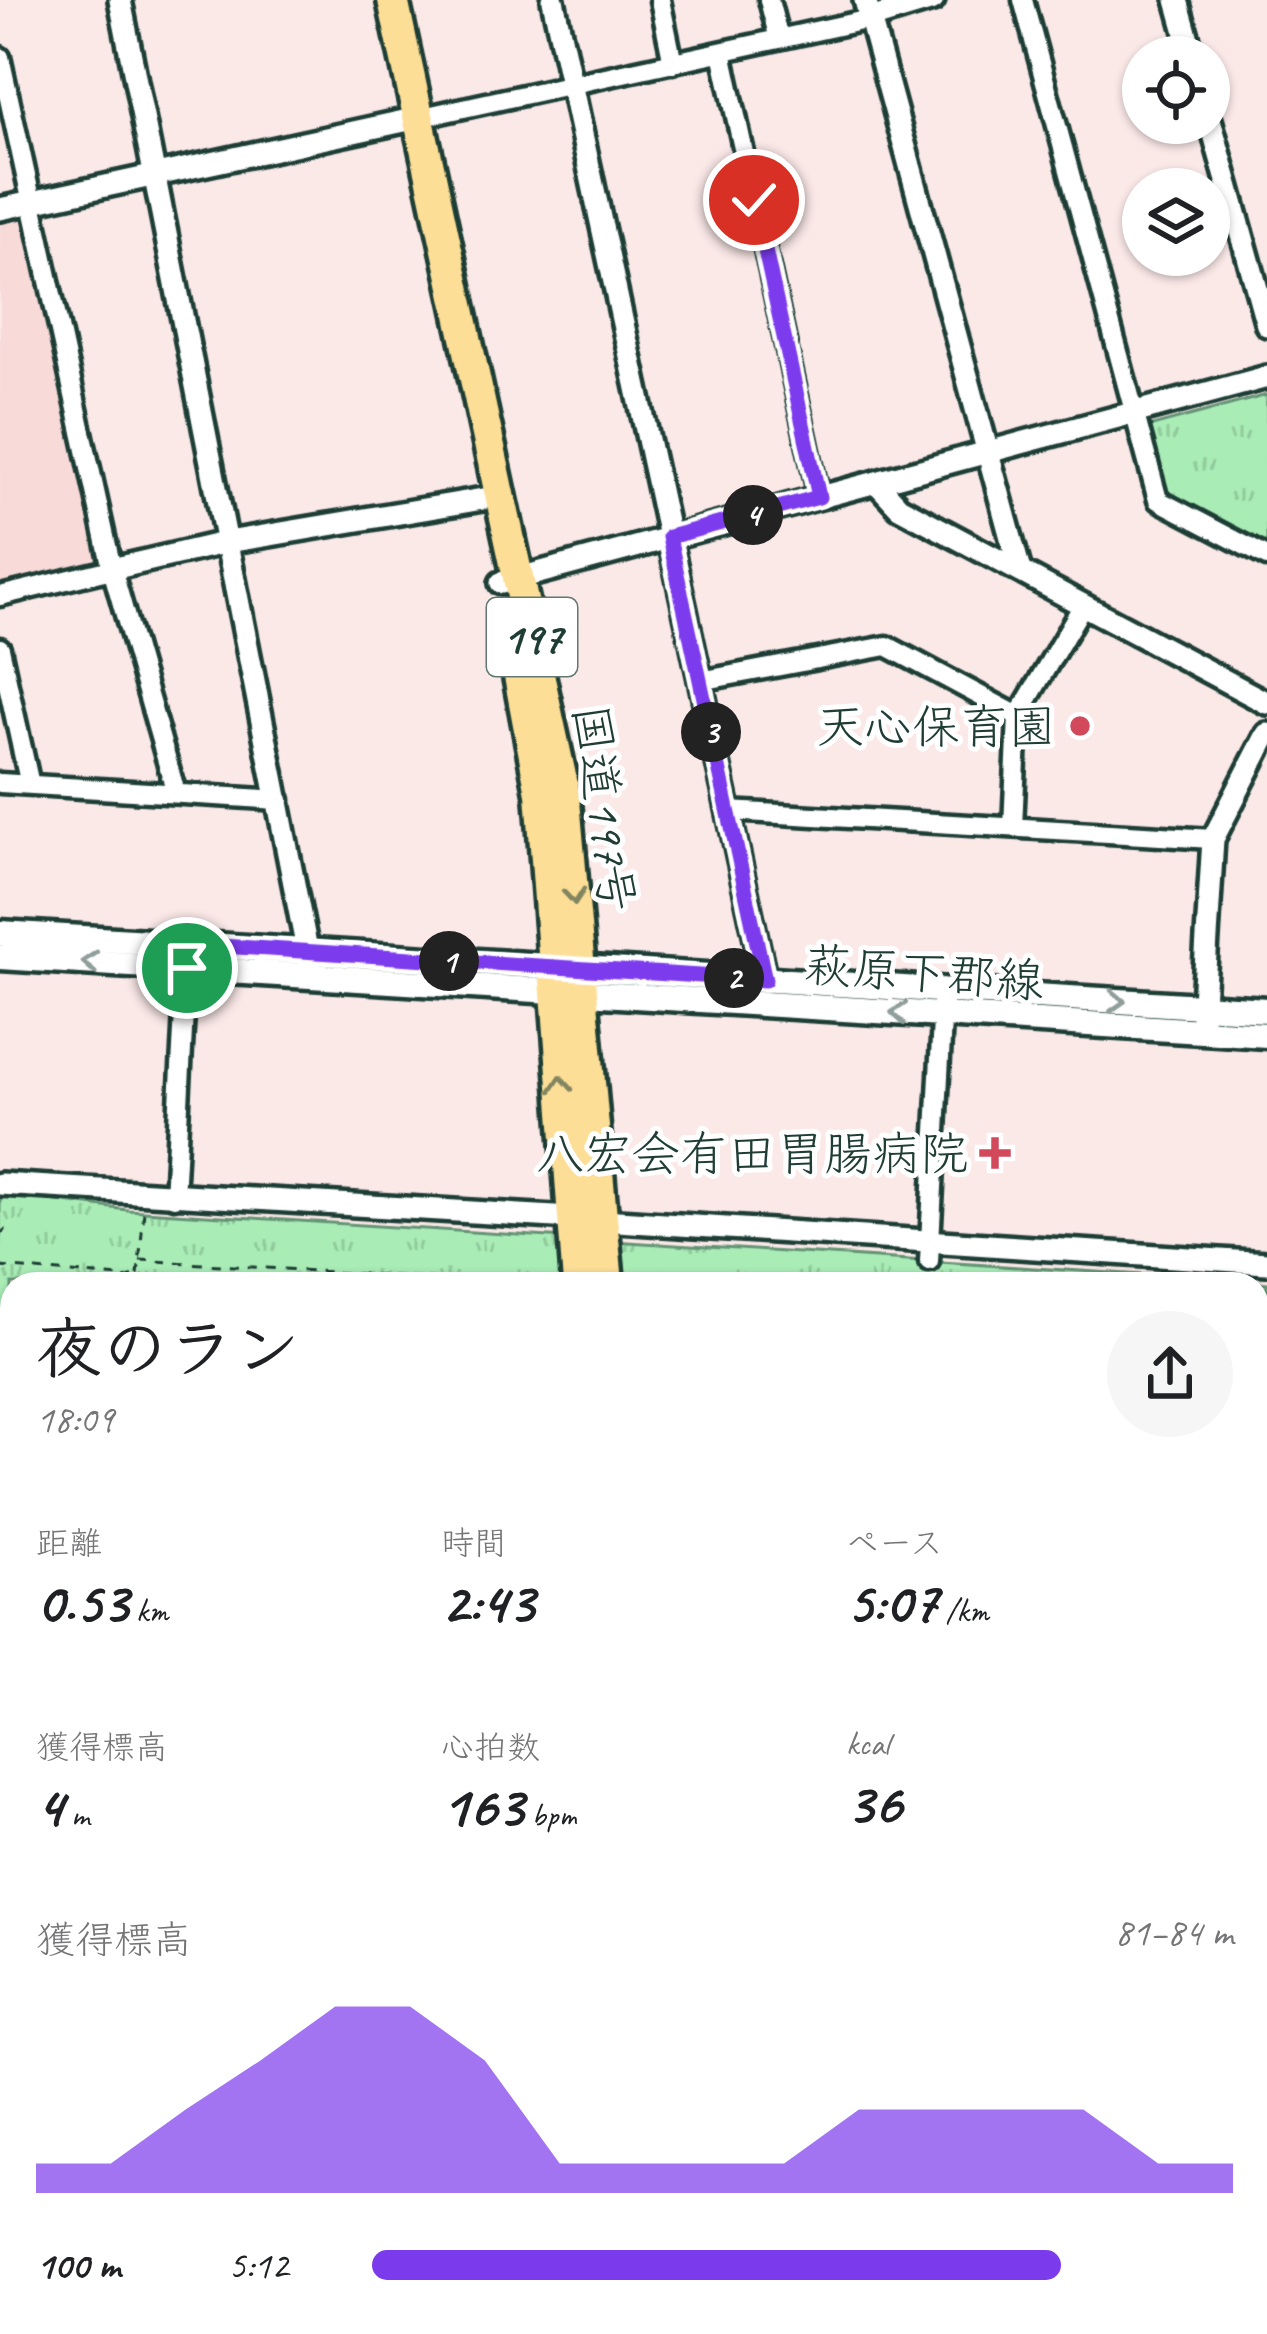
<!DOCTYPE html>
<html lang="ja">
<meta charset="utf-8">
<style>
body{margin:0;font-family:Caveat,"Klee One",sans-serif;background:#f6f6f6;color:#202124;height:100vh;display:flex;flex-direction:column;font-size:45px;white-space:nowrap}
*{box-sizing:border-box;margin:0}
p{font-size:39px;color:#757577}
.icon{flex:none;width:66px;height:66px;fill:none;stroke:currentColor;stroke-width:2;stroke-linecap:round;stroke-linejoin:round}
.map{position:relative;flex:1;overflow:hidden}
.drawer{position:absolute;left:0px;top:1272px;width:1269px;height:1062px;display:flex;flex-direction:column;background:#fff;border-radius:36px 36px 0 0;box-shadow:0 3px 9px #0004}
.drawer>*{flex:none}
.fabs{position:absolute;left:1122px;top:36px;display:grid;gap:24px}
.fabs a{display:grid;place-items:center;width:108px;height:108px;border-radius:50%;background:#fff;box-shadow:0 3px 9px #0004;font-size:60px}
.pin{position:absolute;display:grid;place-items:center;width:102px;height:102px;color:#fff;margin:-51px;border:6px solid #fff;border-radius:50%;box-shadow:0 3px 12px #0007}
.km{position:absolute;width:60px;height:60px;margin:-30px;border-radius:50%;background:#222;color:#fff;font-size:33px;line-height:60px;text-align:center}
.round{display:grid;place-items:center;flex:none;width:126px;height:126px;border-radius:63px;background:#f6f6f6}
.head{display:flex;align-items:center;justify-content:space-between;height:204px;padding:0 36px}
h1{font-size:66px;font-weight:700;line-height:90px}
.metrics{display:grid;grid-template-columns:repeat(3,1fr);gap:18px;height:204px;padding:12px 36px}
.metrics div{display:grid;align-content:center}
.metrics b{font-size:60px;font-weight:700}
.metrics small{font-size:33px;font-weight:400}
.metrics p{font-size:33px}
.chart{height:336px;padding:24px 36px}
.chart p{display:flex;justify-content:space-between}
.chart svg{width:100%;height:216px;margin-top:12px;fill:#7c3aed;opacity:.7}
ul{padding:0 36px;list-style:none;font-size:39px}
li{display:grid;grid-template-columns:192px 144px 1fr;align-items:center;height:90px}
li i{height:30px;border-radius:15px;background:#7c3aed}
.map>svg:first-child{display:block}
.built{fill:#f8dad8}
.park{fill:url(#park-tufts);stroke:#649475;stroke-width:3}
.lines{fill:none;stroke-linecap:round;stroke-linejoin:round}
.minor-casing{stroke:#1f3d34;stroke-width:27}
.tertiary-casing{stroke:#1f3d34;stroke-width:30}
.secondary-casing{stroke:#1f3d34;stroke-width:33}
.trunk-casing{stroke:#1f3d34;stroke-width:39}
.path{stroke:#1f3d34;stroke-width:3;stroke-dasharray:9 9;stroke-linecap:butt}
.minor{stroke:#fff;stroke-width:18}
.tertiary{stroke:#fff;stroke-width:21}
.secondary{stroke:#fff;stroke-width:24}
.trunk{stroke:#fcde96;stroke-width:30}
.oneway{stroke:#828560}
.oneway2{stroke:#8f9e9a}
.route-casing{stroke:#fff;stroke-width:24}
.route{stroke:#7c3aed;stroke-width:15}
.poi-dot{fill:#d1495b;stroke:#fff;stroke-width:4.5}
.labels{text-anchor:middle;stroke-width:10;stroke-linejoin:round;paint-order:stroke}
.shield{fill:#fff;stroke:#627771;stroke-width:3}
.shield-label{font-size:45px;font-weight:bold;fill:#1f3d34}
.poi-label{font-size:48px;fill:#1f3d34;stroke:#fff;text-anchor:end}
.street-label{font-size:48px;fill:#1f3d34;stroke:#fff}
</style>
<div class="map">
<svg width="1267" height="2334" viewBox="0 0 1267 2334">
<defs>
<pattern id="park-tufts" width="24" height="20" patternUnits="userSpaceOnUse" patternTransform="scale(3)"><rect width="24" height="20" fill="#a9ecb6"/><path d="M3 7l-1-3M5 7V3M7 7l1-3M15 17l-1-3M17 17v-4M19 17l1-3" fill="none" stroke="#91cb9d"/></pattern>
</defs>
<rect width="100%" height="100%" fill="#fbe9e8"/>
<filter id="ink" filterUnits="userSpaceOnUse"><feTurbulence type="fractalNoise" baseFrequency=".00833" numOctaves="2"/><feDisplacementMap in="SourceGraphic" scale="24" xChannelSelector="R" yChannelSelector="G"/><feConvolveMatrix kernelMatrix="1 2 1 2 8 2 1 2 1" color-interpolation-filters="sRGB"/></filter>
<g filter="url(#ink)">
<path class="built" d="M 21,216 L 28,220 L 99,565 L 0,586 L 0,220 Z"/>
<path class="park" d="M 1267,395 L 1267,550 L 1172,501 L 1163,492 L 1147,432 L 1152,426 Z
M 0,1194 L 128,1210 L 1267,1283 L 1267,1720 L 1257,1719 L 1257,1284 L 12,1284 L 12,1632 L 0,1629 Z"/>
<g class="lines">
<defs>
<path id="minor" d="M 660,0 L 673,63
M 769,0 L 779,39
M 1023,0 L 1158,500 L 1267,557
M 722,52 L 819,497
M 0,57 L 112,569 L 176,793
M 418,118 L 870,19
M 0,596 L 112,569
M 0,648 L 30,785
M 700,681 L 887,646 L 1018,716
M 0,783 L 280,800
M 728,811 L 1213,839
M 1013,827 L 1018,716 L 1083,605
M 174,1197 L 187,956
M 929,1261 L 943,1002
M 0,1641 L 12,1644
M 1257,1728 L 1267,1730
M 0,1803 L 12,1799
M 0,1870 L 12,1905
M 1257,1917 L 1267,1912
M 1257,1962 L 1267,1985
M 0,1994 L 12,1988
M 1257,2130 L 1267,2125
M 1257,2250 L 1267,2272
M 156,2322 L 161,2334
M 333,2322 L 337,2334
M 514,2322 L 515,2334
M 845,2322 L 850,2334
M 1016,2322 L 1022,2334
M 280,2334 L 312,2322"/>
<path id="tertiary" d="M 120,0 L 310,965
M 553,0 L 765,980
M 865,0 L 1020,571
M 1177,0 L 1193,57
M 870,19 L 933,0
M 1209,116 L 1267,325
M 0,209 L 418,118
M 876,482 L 899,507 L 1267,703
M 112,569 L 228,542 L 483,499
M 501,583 L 1267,377
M 1202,1019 L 1213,839 L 1267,734
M 0,1184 L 572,1218
M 602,1220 L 1267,1263
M 0,2176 L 12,2175
M 1257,2296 L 1267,2291
M 1176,2334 L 1202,2322"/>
<path id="secondary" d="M 0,933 L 1267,1010
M 0,957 L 1267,1035"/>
<path id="trunk" d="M 393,0 L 564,790 L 608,1284
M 510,628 L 541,793 L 578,1284
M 654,2322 L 656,2334
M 676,2322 L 678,2334"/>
</defs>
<use href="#minor" class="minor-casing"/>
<use href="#tertiary" class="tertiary-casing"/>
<use href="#secondary" class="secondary-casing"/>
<use href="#trunk" class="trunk-casing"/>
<path class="path" d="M 0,1234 L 6,1229
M 140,1260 L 459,1280
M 0,1267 L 121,1277
M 138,1275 L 144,1211
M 107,1284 L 138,1275 L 168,1284
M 1257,1339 L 1267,1339
M 0,1381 L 12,1381
M 0,1411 L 12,1411
M 0,1484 L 12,1483
M 1257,1518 L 1267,1520
M 1257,1589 L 1267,1591
M 1257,1678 L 1267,1649
M 1257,1696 L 1267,1700
M 791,2334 L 824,2322"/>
<use href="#minor" class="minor"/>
<use href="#tertiary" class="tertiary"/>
<use href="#secondary" class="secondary"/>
<use href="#trunk" class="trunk"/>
</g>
<defs><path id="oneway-chevron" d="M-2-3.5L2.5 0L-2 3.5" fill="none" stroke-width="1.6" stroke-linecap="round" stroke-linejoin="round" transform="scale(3)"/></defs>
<g class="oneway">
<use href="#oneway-chevron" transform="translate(574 896) rotate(85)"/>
<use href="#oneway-chevron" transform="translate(561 1084) rotate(-94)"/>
</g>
<g class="oneway2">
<use href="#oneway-chevron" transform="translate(90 962) rotate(-176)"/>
<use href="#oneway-chevron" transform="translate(1117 1001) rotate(3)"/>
<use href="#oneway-chevron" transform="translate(899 1013) rotate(-176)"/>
</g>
</g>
<g class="lines" filter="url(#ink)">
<defs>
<path id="route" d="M 187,968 L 188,944 L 765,980 L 669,537 L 819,497 L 754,200"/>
</defs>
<use href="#route" class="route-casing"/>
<use href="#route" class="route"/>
</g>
<g class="poi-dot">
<circle cx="1080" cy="726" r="12"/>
<path d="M989 1135h12v12h12v12h-12v12h-12v-12h-12v-12h12z"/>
</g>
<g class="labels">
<rect class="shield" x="487" y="598" width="90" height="78" rx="9"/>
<g class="shield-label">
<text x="532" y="653">197</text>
</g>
<g class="poi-label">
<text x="1056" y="743">天心保育園</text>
<text x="968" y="1170">八宏会有田胃腸病院</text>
</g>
<g class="street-label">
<text transform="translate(605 808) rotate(82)" y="17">国道197号</text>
<text transform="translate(924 972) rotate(4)" y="17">萩原下郡線</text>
</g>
</g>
</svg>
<div class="fabs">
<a><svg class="icon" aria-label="locate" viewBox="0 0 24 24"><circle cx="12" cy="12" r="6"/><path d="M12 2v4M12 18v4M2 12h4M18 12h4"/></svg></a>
<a><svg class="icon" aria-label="layers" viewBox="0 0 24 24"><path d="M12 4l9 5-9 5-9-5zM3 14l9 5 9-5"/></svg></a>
</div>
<div class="pin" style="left:187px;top:968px;background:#1e9e55"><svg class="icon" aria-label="arrive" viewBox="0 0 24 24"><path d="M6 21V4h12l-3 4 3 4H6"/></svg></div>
<div class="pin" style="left:754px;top:200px;background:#d93025"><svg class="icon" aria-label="check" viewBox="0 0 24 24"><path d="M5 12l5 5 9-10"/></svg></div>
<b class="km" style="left:449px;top:961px">1</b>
<b class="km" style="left:734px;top:978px">2</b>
<b class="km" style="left:711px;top:732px">3</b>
<b class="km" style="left:753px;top:515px">4</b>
<section class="drawer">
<div class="head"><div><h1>夜のラン</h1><p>18:09</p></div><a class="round"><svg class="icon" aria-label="share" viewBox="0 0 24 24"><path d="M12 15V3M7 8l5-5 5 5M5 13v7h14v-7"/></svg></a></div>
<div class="metrics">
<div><p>距離</p><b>0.53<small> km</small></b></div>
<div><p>時間</p><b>2:43</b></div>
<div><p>ペース</p><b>5:07<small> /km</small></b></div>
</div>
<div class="metrics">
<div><p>獲得標高</p><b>4<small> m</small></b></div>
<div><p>心拍数</p><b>163<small> bpm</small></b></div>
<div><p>kcal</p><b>36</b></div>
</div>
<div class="chart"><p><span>獲得標高</span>81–84 m</p>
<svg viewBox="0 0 160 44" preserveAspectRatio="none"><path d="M0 44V38L10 38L20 27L30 17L40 6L50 6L60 17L70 38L80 38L90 38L100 38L110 27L120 27L130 27L140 27L150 38L160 38V44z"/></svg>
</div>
<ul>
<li><b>100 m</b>5:12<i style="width:80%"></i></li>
</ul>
</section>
</div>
